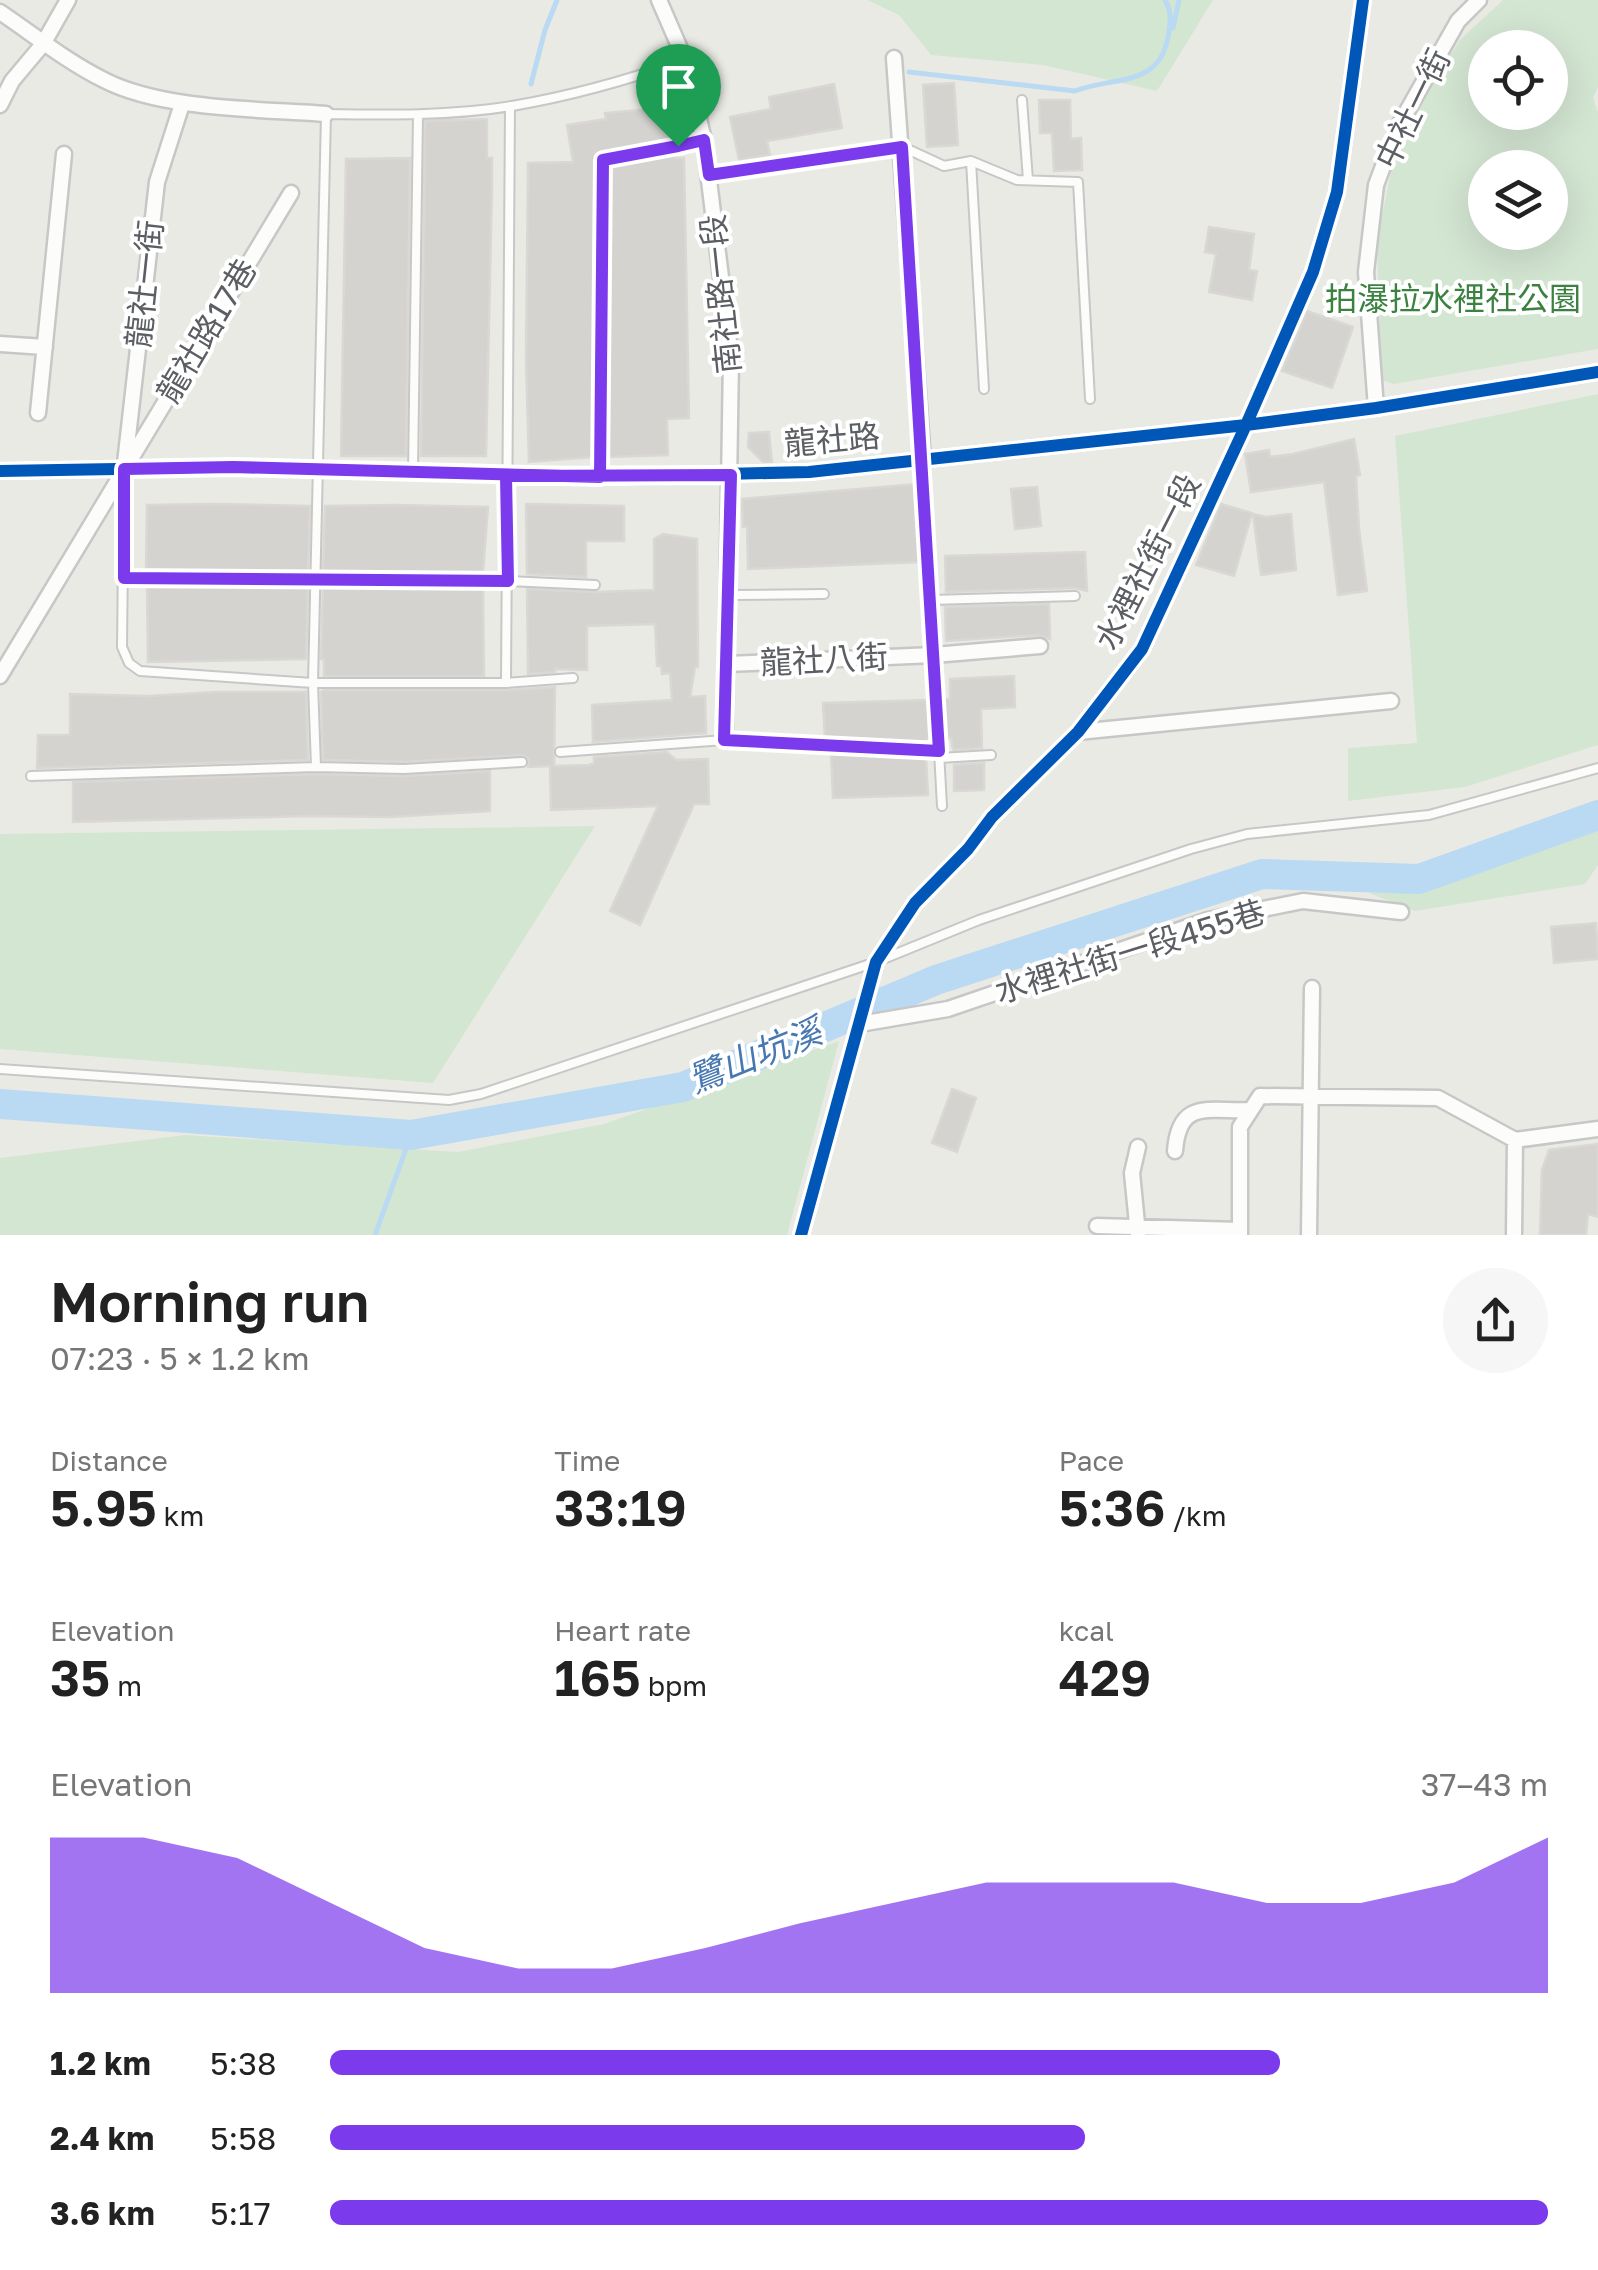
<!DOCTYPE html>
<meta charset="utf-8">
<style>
body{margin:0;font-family:"Golos Text","Noto Sans TC",sans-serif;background:#f6f6f6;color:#222;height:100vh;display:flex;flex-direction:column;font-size:38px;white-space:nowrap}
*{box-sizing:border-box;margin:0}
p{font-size:32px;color:#767676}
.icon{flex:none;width:55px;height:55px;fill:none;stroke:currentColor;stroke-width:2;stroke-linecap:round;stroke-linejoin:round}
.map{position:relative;height:1235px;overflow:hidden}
.details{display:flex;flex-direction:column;background:#fff;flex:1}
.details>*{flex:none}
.controls{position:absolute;left:1468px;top:30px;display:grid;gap:20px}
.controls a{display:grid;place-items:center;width:100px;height:100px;border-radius:50%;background:#fff;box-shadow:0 10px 40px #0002;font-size:50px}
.pin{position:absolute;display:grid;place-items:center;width:85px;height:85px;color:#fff;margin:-102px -42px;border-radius:50% 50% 50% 0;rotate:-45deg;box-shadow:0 0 10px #0007}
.pin .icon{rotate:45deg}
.round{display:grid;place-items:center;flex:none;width:105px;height:105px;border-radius:52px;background:#f6f6f6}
.headline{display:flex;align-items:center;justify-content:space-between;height:170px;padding:0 50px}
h1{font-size:55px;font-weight:600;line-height:75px}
.metrics{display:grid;grid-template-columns:repeat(3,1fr);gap:15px;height:170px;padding:10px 50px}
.metrics div{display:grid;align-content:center}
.metrics b{font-size:50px;font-weight:600}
.metrics small{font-size:28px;font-weight:400}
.metrics p{font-size:28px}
.chart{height:280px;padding:20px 50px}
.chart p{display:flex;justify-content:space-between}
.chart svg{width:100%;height:180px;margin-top:10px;fill:#7c3aed;opacity:.7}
ul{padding:0 50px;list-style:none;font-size:32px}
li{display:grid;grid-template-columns:160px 120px 1fr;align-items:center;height:75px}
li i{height:25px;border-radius:12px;background:#7c3aed}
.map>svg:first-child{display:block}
.green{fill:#d3e6d2;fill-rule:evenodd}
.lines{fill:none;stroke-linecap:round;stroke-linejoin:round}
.stream{stroke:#bad9f3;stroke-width:5}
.river{stroke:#bad9f3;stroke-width:30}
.building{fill:#d4d3d0;stroke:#dad8d4;stroke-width:2.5}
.lane-casing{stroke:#c7c7c7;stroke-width:12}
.street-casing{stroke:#c7c7c7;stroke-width:19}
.lane{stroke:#fcfcfb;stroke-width:8}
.street{stroke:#fcfcfb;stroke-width:14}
.cycleway-casing{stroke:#fff;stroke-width:19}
.cycleway{stroke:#0057b8;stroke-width:12}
.route-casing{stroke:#fff;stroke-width:20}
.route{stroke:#7c3aed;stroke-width:12}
.labels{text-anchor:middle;stroke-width:8;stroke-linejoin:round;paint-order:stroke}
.street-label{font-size:32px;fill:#5b5e62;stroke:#fff}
.park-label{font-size:32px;fill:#3b8240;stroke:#fff}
.water-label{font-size:35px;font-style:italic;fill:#4878b2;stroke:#fff}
</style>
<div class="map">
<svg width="1598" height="1235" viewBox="0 0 1598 1235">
<rect width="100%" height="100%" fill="#eaeae5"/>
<path class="green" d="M 867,0 L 1213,0 L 1157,91 L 1043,65 L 931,55 L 899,15 Z
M 1503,0 L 1598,0 L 1598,87 L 1593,98 L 1598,112 L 1598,349 L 1394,384 L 1381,380 L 1377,241 L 1399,132 L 1460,40 ZM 1485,48 L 1550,48 L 1550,112 L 1485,112 ZM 1485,168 L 1550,168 L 1550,232 L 1485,232 Z
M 1598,394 L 1598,745 L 1465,787 L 1348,801 L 1348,748 L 1417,743 L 1395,436 Z
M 595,826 L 433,1083 L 0,1049 L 0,834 Z
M 1598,830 L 1598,865 L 1585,884 L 1415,911 L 1369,893 L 1425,891 Z
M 839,1041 L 787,1235 L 0,1235 L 0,1158 L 185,1135 L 458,1152 L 604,1124 Z"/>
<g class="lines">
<path class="stream" d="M 1173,28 L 1179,0
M 909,72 L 1075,91 C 1116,75 1162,89 1169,31 C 1171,20 1171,9 1165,0
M 531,84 L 545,30 L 557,0
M 375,1235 L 411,1135"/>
<path class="river" d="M 0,1104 L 411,1135 L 683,1087 L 936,980 L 1262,874 L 1419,879 L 1598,815"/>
</g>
<path class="building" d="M 954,83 L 958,145 L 927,147 L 923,85 Z
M 834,84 L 842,128 L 767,141 L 770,155 L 739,160 L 730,117 L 771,109 L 769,97 Z
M 1039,100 L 1070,100 L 1071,139 L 1081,138 L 1082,170 L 1054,171 L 1052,133 L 1040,133 Z
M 670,107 L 674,138 L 602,152 L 596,158 L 593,457 L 529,462 L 526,361 L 528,163 L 573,162 L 567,125 L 606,119 L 605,113 Z
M 487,119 L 487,158 L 492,158 L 492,186 L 486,456 L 421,456 L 425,121 Z
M 675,153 L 676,158 L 684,158 L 689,418 L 667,419 L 668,455 L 608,457 L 610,165 Z
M 410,158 L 406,456 L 341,456 L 346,159 Z
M 1209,227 L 1254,234 L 1249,270 L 1257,271 L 1252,300 L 1209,292 L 1216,254 L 1205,252 Z
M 1307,311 L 1353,327 L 1332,388 L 1282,371 Z
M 769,432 L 772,462 L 763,462 L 748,447 L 749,433 Z
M 1354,439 L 1360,475 L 1356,476 L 1359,529 L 1367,591 L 1338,595 L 1324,482 L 1251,492 L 1245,454 L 1269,450 L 1270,457 L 1293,454 Z
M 916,484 L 919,562 L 748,569 L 747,526 L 743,527 L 742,499 Z
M 1037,487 L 1041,526 L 1015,529 L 1011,489 Z
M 215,504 L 310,506 L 308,572 L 146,571 L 147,505 Z
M 526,504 L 624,506 L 624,541 L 586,541 L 586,577 L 527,574 Z
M 1221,504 L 1252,513 L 1234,576 L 1196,565 Z
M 396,505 L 488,507 L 483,573 L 323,572 L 325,506 Z
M 1253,514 L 1266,517 L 1291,514 L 1296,570 L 1261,575 Z
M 663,534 L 697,539 L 698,667 L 695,667 L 690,697 L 705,696 L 706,733 L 593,742 L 592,705 L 672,700 L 670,673 L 662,674 L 661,666 L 657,666 L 655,624 L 587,626 L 587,670 L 555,669 L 555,672 L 528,674 L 527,589 L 595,592 L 654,590 L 654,539 Z
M 1085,552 L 1087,591 L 1075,588 L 946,592 L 945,556 Z
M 147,586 L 308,587 L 306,659 L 148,662 Z
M 323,587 L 483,588 L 484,676 L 324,676 L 324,659 L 321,659 Z
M 1049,604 L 1050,639 L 1039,635 L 946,641 L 945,607 Z
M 1014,676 L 1015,707 L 981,709 L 982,748 L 953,750 L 951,738 L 946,739 L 944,699 L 950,699 L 950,679 Z
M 555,687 L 554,766 L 589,765 L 594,763 L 594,757 L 667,752 L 676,760 L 708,759 L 709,804 L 694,804 L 640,925 L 610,911 L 658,806 L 551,810 L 550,766 L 528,767 L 529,759 L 523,755 L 404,762 L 323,760 L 321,692 L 324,690 L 506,690 Z
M 216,692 L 306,692 L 308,760 L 37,768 L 38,735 L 70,735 L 70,694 L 148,696 Z
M 929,700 L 931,739 L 926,739 L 926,743 L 825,738 L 823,703 Z
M 831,753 L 926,758 L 928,795 L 833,798 Z
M 984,763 L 984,790 L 954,791 L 954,765 Z
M 490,771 L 490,811 L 390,817 L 308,816 L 73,822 L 73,782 L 316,774 L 404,776 Z
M 1596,923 L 1598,959 L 1554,963 L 1551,927 Z
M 952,1089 L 976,1098 L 957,1152 L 932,1143 Z
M 1598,1144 L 1598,1217 L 1588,1214 L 1586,1235 L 1540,1235 L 1542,1170 L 1549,1150 Z"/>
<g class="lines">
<defs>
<path id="lane" d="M 1022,100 L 1028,180
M 903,147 L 944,166 L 971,161 L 1017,180 L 1078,182 L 1090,399
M 971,161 L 984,389
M 923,461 L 942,806
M 413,471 L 418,115
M 124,473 L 122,647 L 129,663 L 140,671 L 313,683 L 506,683 L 573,678
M 600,477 L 603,159 L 704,140
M 125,578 L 508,581 L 595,585
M 729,595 L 824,594
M 931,600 L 1075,596
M 506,683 L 510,106
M 560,752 L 725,740 L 939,751
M 939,758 L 991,755
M 316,767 L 313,683 L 326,114 C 388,115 451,116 512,106 C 571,96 628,80 685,60
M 31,776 L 316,767 L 404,769 L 522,762
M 0,1069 L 449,1100 L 481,1094 L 876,962 L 979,920 L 1191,849 L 1247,834 L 1429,815 L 1598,768"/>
<path id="street" d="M 659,0 L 685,60 L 704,140 L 731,358 L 725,740
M 0,12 C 34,35 66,61 104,80 C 162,110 260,109 326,114
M 894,58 L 923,460
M 0,105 L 12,81 L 43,44 L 68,0
M 709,175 L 903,147
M 0,344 L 45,347
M 1376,408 L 1366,272 L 1376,185 L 1397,129 L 1458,21 L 1479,0
M 38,413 L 64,154
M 125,463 L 157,182 L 182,104
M 0,471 L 233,467 L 600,477 L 809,472 L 1246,425 L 1376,408 L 1598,372
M 727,664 L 934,655 L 1040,646
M 0,676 L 291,193
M 1078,732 L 1391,701
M 860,1024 L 948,1009 L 1208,920 L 1303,901 L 1401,912
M 1175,1151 C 1179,1098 1209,1112 1251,1110
M 1097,1226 L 1240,1230
M 1138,1234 L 1132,1173 L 1138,1147
M 801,1235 L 876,962 L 915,903 L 968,849 L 992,817 L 1078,732 L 1142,649 L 1246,425 L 1313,272 L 1337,192 L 1363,0
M 1240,1235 L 1240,1127 L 1260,1096 L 1438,1098 L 1515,1140
M 1309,1235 L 1312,988
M 1514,1235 L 1515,1140 L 1598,1129"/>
</defs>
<use href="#lane" class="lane-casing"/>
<use href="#street" class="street-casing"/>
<use href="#lane" class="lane"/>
<use href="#street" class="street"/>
<defs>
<path id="cycleway" d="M 0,471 L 233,467 L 600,477 L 809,472 L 1246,425 L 1376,408 L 1598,372
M 801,1235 L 876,962 L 915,903 L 968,849 L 992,817 L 1078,732 L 1142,649 L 1246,425 L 1313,272 L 1337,192 L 1363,0"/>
</defs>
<use href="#cycleway" class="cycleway-casing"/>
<use href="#cycleway" class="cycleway"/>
</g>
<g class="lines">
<defs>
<path id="route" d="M 678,146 L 603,160 L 600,477 L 233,467 L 124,469 L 124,578 L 508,581 L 506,476 L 731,475 L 724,740 L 939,751 L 902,147 L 709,175 L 704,140 L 678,146"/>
</defs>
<use href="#route" class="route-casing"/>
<use href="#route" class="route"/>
</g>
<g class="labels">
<g class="street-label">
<text transform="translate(1413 109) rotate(-64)" y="11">中社一街</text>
<text transform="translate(145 284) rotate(-84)" y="11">龍社一街</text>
<text transform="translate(721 294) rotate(-96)" y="11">南社路一段</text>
<text transform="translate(207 331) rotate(-59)" y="11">龍社路17巷</text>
<text transform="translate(832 440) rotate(-5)" y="11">龍社路</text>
<text transform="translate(1148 562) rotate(-63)" y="11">水裡社街一段</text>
<text transform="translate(824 660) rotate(-3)" y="11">龍社八街</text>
<text transform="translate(1130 952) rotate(-17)" y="11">水裡社街一段455巷</text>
</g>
<g class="park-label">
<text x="1453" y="310">拍瀑拉水裡社公園</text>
</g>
<g class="water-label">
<text transform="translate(755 1056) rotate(-22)" y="12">鷺山坑溪</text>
</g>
</g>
</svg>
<div class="controls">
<a><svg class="icon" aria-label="locate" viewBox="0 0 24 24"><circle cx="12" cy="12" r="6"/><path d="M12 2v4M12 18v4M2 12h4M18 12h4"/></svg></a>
<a><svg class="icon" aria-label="layers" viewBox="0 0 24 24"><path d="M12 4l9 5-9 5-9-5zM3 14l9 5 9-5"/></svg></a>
</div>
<div class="pin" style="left:678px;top:146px;background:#1e9e55"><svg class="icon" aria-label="arrive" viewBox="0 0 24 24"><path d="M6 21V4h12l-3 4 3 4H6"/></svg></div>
</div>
<section class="details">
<div class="headline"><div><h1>Morning run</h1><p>07:23 · 5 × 1.2 km</p></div><a class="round"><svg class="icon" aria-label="share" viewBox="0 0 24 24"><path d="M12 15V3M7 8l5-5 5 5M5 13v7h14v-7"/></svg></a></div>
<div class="metrics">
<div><p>Distance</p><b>5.95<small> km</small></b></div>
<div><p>Time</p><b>33:19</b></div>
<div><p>Pace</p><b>5:36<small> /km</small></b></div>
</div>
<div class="metrics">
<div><p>Elevation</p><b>35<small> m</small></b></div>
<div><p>Heart rate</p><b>165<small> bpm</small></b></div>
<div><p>kcal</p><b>429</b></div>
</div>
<div class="chart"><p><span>Elevation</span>37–43 m</p>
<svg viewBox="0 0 160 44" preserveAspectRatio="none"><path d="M0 44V6L10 6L20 11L30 22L40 33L50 38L60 38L70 33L80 27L90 22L100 17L110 17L120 17L130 22L140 22L150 17L160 6V44z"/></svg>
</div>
<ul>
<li><b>1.2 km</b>5:38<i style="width:78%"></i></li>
<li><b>2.4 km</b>5:58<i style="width:62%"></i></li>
<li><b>3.6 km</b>5:17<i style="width:100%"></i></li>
</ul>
</section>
